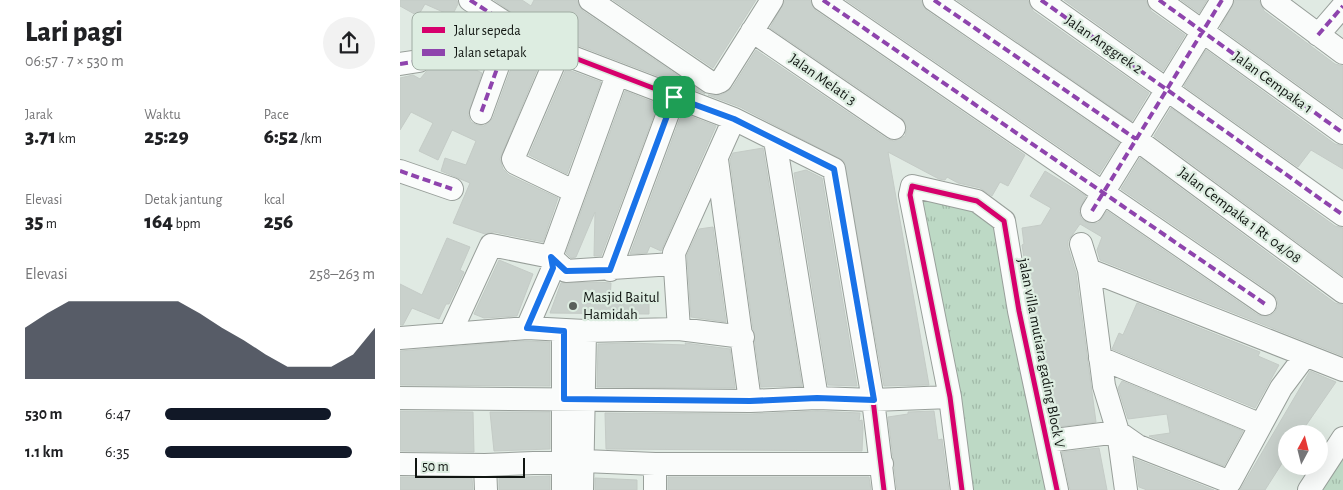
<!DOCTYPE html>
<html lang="id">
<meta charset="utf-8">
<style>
body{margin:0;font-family:"Alegreya Sans",sans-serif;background:#f2f2f2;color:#202124;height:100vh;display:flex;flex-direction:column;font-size:19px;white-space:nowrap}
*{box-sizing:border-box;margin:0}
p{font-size:16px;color:#757577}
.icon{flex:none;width:28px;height:28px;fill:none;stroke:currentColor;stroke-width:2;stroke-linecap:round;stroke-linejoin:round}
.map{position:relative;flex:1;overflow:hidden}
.details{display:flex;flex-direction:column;background:#fff;width:400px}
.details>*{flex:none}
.needle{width:32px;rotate:7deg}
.fabs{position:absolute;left:878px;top:425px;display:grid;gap:10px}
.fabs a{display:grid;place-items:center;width:50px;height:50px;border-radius:50%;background:#fff;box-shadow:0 5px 20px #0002;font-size:25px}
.scale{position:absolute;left:15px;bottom:12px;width:110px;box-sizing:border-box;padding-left:5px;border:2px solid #101511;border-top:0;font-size:14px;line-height:18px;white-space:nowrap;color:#101511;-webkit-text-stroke:4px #ddede1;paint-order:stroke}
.pin{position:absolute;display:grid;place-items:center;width:42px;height:42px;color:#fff;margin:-21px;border-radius:10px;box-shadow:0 2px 8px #0006}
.round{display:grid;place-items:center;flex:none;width:52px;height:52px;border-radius:26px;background:#f2f2f2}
.headline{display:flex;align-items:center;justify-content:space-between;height:85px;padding:0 25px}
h1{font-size:28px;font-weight:800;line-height:38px}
.metrics{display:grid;grid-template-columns:repeat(3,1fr);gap:8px;height:85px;padding:5px 25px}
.metrics div{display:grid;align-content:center}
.metrics b{font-size:21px;font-weight:800}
.metrics small{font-size:14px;font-weight:400}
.metrics p{font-size:14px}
.chart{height:140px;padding:10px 25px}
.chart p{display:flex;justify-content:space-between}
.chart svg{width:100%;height:90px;margin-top:5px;fill:#111827;opacity:.7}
ul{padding:0 25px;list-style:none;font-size:16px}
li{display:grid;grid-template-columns:80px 60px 1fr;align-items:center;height:38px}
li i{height:12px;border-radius:6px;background:#111827}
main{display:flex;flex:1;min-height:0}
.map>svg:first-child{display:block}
.grass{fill:url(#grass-tufts)}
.building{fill:#c9d1cc;stroke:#c4cbc6}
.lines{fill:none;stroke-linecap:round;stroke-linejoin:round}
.minor-casing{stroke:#989f9a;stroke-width:24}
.minor{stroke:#fafcfb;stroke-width:22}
.quiet{stroke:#8e44ad;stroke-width:4;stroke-dasharray:8 4;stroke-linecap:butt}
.cycleway-casing{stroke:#ddede1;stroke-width:8}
.cycleway{stroke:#d6006c;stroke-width:5}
.route-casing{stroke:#fff;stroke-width:10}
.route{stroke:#1a73e8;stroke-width:6}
.poi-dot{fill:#59605a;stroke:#ddede1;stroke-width:2}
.labels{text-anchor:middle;stroke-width:4.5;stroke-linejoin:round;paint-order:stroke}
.street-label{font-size:15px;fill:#101511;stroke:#ddede1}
.poi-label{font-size:15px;fill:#101511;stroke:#ddede1;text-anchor:start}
.key{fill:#ddede1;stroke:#a0aca3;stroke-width:1}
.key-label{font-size:14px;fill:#101511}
</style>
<main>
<section class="details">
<div class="headline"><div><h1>Lari pagi</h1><p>06:57 · 7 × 530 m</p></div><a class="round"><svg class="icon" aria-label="share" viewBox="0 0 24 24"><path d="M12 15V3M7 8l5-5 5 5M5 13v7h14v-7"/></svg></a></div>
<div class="metrics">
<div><p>Jarak</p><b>3.71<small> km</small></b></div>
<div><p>Waktu</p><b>25:29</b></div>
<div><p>Pace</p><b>6:52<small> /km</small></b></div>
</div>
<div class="metrics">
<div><p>Elevasi</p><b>35<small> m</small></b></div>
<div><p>Detak jantung</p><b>164<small> bpm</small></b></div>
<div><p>kcal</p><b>256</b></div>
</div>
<div class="chart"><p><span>Elevasi</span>258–263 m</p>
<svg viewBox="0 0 160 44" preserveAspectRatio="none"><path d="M0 44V19L10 12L20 6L30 6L40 6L50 6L60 6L70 6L80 12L90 19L100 25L110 32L120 38L130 38L140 38L150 32L160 19V44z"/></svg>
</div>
<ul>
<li><b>530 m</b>6:47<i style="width:79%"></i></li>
<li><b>1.1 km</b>6:35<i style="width:89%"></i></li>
</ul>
</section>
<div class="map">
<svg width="943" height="490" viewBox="0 0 943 490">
<defs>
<pattern id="grass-tufts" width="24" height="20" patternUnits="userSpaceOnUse" patternTransform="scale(1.25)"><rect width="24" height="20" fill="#bdd9c5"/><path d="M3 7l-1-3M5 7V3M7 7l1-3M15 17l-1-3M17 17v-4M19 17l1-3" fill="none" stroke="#a1b9a8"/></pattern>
</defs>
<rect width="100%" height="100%" fill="#e0eae3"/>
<path class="grass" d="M 512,186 L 604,221 L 657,490 L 562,490 Z
M 943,438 L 943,490 L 909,490 Z"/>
<path class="building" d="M 0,0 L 57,0 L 58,4 L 52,16 L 25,4 L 18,16 L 0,6 Z
M 94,0 L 122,0 L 131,6 L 134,0 L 177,0 L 183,11 L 305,94 L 164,40 L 124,21 Z
M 213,0 L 356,0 L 313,68 Z
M 385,0 L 410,0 L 416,11 L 625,155 L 608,186 L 600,182 L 592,196 L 580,188 L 558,183 L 547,177 L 545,180 L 539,179 L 488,152 L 529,385 L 484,386 L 444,161 L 340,107 L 308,95 L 321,95 L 332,88 L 356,50 L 487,139 L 494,141 L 505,136 L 507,128 L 501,117 L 370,28 Z
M 446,0 L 521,0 L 527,11 L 719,143 L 699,174 Z
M 557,0 L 628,0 L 633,11 L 749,93 L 732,121 Z
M 664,0 L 746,0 L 751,11 L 785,35 L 763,71 Z
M 781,0 L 807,0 L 799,13 Z
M 835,0 L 859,0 L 864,11 L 935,64 L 943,66 L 943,117 L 820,28 Z
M 53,29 L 83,40 L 72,68 L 82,73 L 68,115 L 71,122 L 77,125 L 84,126 L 93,118 L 117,52 L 135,60 L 137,56 L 142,58 L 100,159 L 103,169 L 109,175 L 158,198 L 143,242 L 94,232 L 85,234 L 53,223 L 70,183 L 41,171 L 45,158 L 66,165 L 76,141 L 52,130 L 38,160 L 19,151 L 33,123 L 11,112 L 0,130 L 0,78 L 13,75 L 20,79 L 31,66 L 30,55 L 43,58 Z
M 806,50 L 935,144 L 943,146 L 943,169 L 911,150 L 898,167 L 784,86 Z
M 166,69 L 201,82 L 167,174 L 129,155 Z
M 225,91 L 258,104 L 201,256 L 194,256 L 195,212 L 176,257 L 171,258 L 166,253 Z
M 771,108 L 935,226 L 943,228 L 943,276 L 754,136 Z
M 282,113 L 316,126 L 261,251 L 250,246 L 247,253 L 230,254 Z
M 363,148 L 402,386 L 361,387 L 330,160 L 333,153 Z
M 740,158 L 935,303 L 943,305 L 943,356 L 700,260 L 697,250 L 702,237 L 680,224 L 668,241 L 668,247 L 676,273 L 696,422 L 657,427 L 632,309 L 622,245 L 624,244 L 622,228 L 641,225 L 651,208 L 630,196 L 645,171 L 686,196 L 679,211 L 681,218 L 686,222 L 698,223 L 707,211 L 858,315 L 870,316 L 875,312 L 878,306 L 877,299 L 872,293 L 721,189 Z
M 406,170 L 422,178 L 457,386 L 428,385 L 394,173 Z
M 313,227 L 326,322 L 291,317 L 287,255 L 299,229 Z
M 47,238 L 70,247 L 60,270 L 64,272 L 49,304 L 46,304 L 39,319 L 12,308 L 3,325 L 0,325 L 0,284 L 22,295 Z
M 99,260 L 133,274 L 117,316 L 84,318 L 74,314 Z
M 197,282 L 211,283 L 210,300 L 249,301 L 249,314 L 150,313 L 161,283 Z
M 737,303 L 860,352 L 858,356 L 879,365 L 855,408 L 712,349 L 719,333 L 723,335 Z
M 123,341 L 150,342 L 150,386 L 0,385 L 0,351 Z
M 229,343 L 286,345 L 285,343 L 330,349 L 335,388 L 197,387 L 198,344 Z
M 910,371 L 936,382 L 900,434 L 886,434 L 886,457 L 865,490 L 840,490 Z
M 722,381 L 843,431 L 824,466 L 749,436 L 770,433 L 767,414 L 728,419 L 718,388 Z
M 0,411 L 73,412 L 74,452 L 0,451 Z
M 417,411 L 460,413 L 459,421 L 462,420 L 463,428 L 462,451 L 206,449 L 205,413 L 350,414 Z
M 534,411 L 538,440 L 542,439 L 549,490 L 497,490 L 488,417 L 508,414 L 508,412 Z
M 90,412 L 150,412 L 150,449 L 94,451 Z
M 699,448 L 707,490 L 670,490 L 662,452 Z
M 735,459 L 814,490 L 747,490 L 739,487 Z
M 150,476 L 150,490 L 99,490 L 99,478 Z
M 0,477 L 72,478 L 73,490 L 0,490 Z
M 268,477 L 469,477 L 471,490 L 268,490 Z
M 195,478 L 237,480 L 237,490 L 195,490 Z"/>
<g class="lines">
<defs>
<path id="minor" d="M 70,0 L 112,27 L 81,113
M 190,0 L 310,82 L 316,83 L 321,81 L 372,0
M 423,0 L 865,304
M 534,0 L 736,139 L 943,292
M 641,0 L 943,215
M 759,0 L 943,133
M 872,0 L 943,53
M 352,31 L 494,128
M 122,34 L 159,52 L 334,119 L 434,169 L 473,400 L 484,490
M 918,35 L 943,6
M 159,52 L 113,159 L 115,163 L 173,191
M 0,64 L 19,61
M 375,140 L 417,398
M 317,160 L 350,401
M 0,171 L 52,189
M 692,211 L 822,0
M 681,244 L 689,270 L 704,386 L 718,432 L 726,490
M 151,257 L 166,271 L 273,264
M 210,270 L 274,97
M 689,270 L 943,370
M 127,328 L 153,268 L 151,257 L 217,75
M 279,329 L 274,253 L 334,119
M 50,334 L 91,245 L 151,257
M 0,338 L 127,328 L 185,331 L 279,329 L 343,337
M 700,358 L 859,424
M 0,398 L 350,401 L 417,398 L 473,400 L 550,397
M 647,441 L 718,432 L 738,446 L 830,482 L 881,388 L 905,356
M 0,464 L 85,465 L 184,461 L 255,464 L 482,464
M 85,465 L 86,490
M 163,490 L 163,331
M 182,490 L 185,331
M 255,490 L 255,464
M 562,490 L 550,397 L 510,195 L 512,186 L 577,201 L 604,221 L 619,311 L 657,490
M 909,490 L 943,438"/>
</defs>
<use href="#minor" class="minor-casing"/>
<use href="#minor" class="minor"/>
<path class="quiet" d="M 70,0 L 112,27 L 81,113
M 423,0 L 865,304
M 534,0 L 736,139
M 641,0 L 943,215
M 759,0 L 943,133
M 918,35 L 943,6
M 0,64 L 19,61
M 0,171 L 52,189
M 692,211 L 822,0"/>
<defs>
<path id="cycleway" d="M 122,34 L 159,52 L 334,119 L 434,169 L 473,400 L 484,490
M 562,490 L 550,397 L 510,195 L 512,186 L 577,201 L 604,221 L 619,311 L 657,490"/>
</defs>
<use href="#cycleway" class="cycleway-casing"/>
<use href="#cycleway" class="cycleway"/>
</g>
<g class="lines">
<defs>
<path id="route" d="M 274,97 L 334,119 L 434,169 L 474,400 L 417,398 L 350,401 L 164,399 L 164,331 L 127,328 L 153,268 L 151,257 L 166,271 L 210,270 Z"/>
</defs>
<use href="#route" class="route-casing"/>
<use href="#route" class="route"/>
</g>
<circle class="poi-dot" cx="173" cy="306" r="5"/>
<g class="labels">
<g class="street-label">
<text transform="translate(704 44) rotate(35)" y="5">Jalan Anggrek 2</text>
<text transform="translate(423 79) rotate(35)" y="5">Jalan Melati 3</text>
<text transform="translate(873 82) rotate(36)" y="5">Jalan Cempaka 1</text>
<text transform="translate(840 215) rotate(37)" y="5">Jalan Cempaka 1 Rt. 04/08</text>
<text transform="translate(642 353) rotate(79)" y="5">jalan villa mutiara gading Block V</text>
</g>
<g class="poi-label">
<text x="183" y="302">Masjid Baitul<tspan x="183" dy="17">Hamidah</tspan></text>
</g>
</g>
<rect x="12" y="12" width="166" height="58" rx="8" class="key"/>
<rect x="22" y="27" width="23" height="6" fill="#d6006c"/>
<rect x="22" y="49" width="23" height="7" fill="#8e44ad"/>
<g class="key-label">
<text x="54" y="35">Jalur sepeda</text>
<text x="54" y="57">Jalan setapak</text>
</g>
</svg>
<div class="fabs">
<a><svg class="needle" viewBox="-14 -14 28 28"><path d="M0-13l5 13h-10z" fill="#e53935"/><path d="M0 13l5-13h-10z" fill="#757577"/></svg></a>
</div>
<div class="scale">50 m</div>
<div class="pin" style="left:274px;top:97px;background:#1e9e55"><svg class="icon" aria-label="arrive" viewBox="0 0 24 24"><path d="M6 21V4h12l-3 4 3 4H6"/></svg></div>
</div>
</main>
